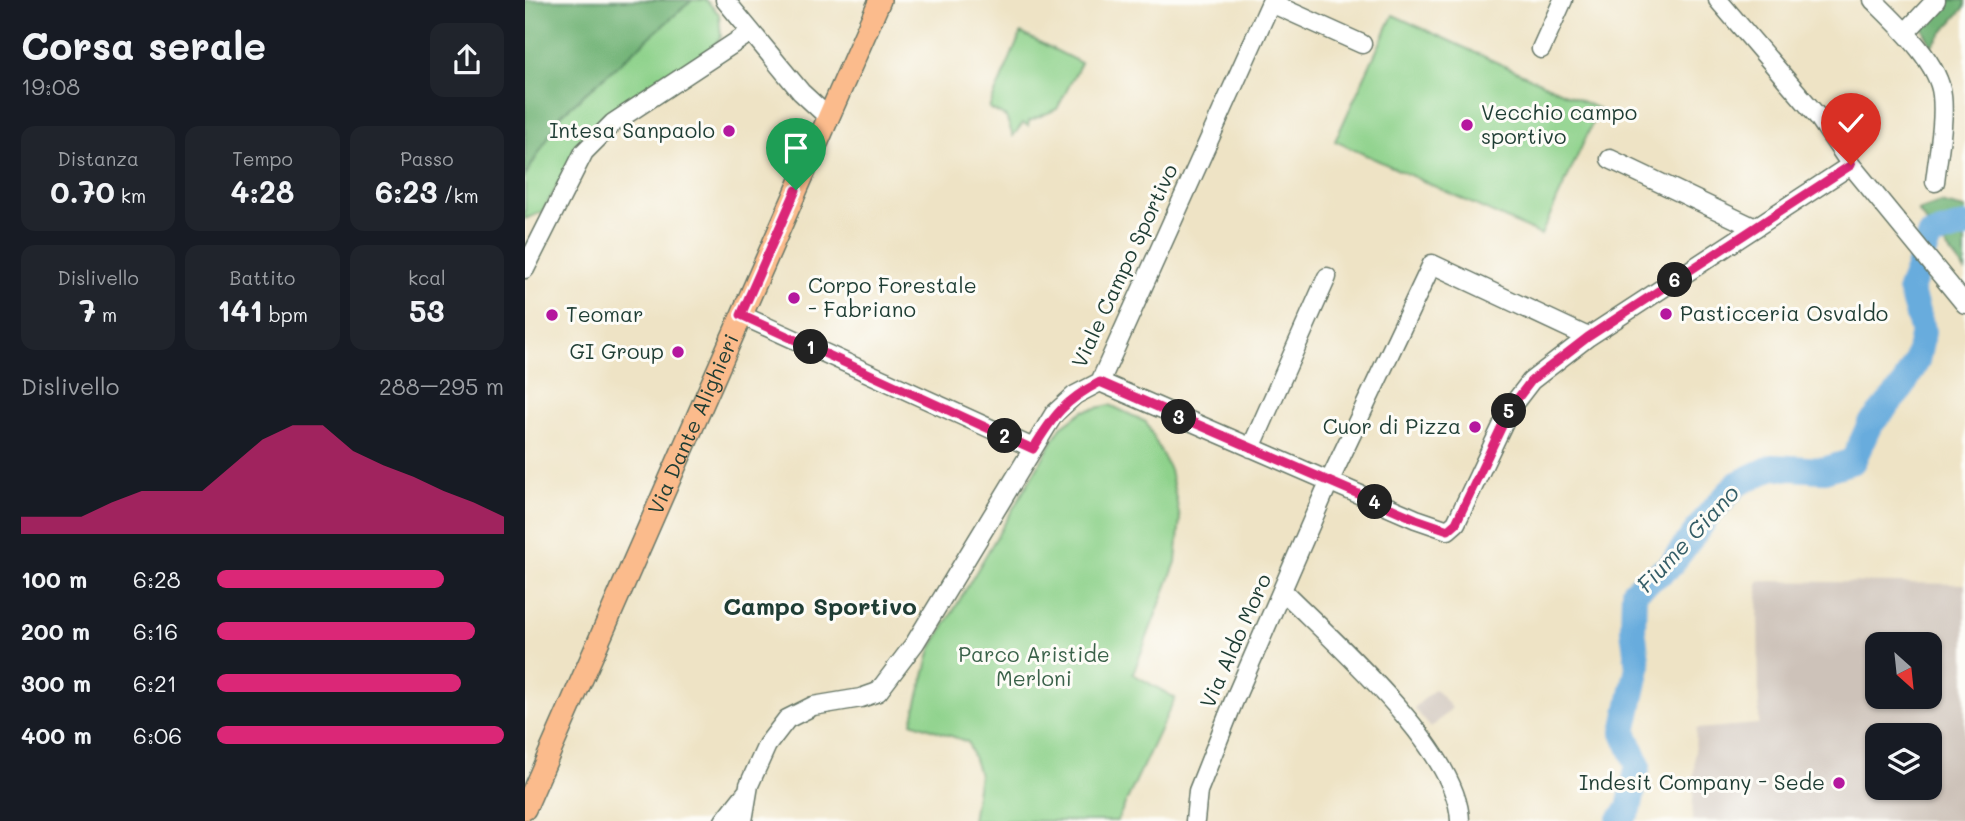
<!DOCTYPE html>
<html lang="it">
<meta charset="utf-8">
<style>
body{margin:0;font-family:Mali,sans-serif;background:#20242c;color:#f1f3f6;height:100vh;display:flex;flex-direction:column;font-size:26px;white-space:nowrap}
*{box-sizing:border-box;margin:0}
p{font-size:23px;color:#9ea1a6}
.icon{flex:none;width:38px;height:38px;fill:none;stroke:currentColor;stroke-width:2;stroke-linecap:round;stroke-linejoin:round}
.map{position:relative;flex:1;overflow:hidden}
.drawer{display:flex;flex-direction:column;background:#171b24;width:525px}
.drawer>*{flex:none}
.needle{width:46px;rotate:153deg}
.fabs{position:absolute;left:1340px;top:632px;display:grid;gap:14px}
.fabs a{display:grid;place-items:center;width:77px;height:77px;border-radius:14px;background:#171b24;box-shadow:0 2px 5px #0004;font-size:35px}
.pin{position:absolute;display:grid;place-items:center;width:60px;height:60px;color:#fff;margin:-72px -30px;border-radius:50% 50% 50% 0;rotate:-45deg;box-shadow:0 0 7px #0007}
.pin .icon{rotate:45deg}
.km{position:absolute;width:35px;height:35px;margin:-18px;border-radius:50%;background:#222;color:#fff;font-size:19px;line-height:35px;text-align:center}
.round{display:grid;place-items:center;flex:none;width:74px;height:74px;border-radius:14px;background:#20242c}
.head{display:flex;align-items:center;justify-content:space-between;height:119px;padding:0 21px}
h1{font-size:38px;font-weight:700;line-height:52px}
.figures{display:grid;grid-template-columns:repeat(3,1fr);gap:10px;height:119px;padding:7px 21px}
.figures div{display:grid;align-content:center;border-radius:14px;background:#20242c;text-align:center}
.figures b{font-size:30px;font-weight:700}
.figures small{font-size:19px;font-weight:400}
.figures p{font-size:19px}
.chart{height:196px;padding:14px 21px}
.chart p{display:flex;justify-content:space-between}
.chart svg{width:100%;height:126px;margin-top:7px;fill:#db2777;opacity:.7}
ul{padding:0 21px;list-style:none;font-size:23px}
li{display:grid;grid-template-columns:112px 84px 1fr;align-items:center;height:52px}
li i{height:18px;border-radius:9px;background:#db2777}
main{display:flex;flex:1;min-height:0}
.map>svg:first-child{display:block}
.industrial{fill:#cdc2b9;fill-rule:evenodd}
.green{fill:#8ed28b;stroke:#568860;stroke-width:2}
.forest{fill:#72b477;stroke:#487856;stroke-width:2}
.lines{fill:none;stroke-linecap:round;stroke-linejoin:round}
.river{stroke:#67acdd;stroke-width:26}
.minor-casing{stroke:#677767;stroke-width:21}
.major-casing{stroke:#677767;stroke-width:24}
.minor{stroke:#fff;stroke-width:18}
.major{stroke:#fbbb8c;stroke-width:21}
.route-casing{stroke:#fff;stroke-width:14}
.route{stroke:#db2777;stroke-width:9}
.poi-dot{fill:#b5179e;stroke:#fdfcf7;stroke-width:2.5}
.labels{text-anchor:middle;stroke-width:6;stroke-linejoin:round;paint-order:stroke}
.poi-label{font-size:21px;fill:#1f3d34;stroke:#fdfcf7;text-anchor:start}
.street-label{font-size:21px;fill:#1f3d34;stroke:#fdfcf7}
.park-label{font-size:21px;fill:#3b624a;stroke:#fdfcf7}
.water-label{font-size:23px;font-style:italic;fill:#355e67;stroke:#fdfcf7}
.quarter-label{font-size:24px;font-weight:bold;fill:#1f3d34;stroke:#fdfcf7}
</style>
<main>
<section class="drawer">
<div class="head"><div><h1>Corsa serale</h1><p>19:08</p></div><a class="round"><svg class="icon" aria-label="share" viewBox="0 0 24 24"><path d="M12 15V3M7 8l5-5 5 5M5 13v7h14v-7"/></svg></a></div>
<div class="figures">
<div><p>Distanza</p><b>0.70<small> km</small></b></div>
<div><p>Tempo</p><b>4:28</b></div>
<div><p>Passo</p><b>6:23<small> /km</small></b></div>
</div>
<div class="figures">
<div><p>Dislivello</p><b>7<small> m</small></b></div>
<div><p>Battito</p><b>141<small> bpm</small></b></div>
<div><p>kcal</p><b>53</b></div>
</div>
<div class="chart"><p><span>Dislivello</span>288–295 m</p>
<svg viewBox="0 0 160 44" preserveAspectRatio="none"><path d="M0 44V38L10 38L20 38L30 33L40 29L50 29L60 29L70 20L80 11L90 6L100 6L110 15L120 20L130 24L140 29L150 33L160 38V44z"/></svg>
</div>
<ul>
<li><b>100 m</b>6:28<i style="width:79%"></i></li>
<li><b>200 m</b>6:16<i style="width:90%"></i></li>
<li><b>300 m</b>6:21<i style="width:85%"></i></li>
<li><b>400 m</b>6:06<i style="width:100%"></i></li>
</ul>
</section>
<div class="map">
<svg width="1440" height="821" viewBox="0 0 1440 821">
<rect width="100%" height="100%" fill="#fdfcf7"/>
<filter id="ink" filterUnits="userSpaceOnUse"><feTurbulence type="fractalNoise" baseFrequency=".0143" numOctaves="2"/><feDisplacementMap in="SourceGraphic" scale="14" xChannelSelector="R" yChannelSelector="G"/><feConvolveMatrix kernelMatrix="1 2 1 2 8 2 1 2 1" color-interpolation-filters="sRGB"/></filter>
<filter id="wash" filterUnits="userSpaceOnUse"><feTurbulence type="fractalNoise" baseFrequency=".00686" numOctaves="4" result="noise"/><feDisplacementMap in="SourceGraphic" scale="28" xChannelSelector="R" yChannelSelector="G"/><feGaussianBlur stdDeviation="1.57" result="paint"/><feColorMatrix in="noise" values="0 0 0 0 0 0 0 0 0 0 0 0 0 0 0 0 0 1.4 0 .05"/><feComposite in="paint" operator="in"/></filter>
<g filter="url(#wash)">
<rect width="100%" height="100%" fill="#eee3c5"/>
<path class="industrial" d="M 1233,581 L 1440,584 L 1440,821 L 1167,821 L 1171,729 L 1234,724 ZM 1353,644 L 1405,644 L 1405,696 L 1353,696 ZM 1353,735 L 1405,735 L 1405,788 L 1353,788 Z
M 910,689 L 927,708 L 906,728 L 889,708 Z"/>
<path class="green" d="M 167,0 L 181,0 L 194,14 L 196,37 L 187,48 L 61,137 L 17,212 L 0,219 L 0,176 L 37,114 Z
M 868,15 L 1074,109 L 1016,235 L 810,141 Z
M 496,33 L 556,63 L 532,109 L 504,121 L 503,126 L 498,123 L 488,136 L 481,117 L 464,108 Z
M 585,405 L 621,422 L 645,470 L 655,518 L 651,562 L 608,674 L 650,698 L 592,821 L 447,821 L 454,774 L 443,742 L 387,722 L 406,649 L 536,427 L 558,411 Z"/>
<path class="forest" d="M 0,0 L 167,0 L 37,114 L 0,176 Z
M 1418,0 L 1440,0 L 1440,7 L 1406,46 L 1397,27 Z
M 1415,203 L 1440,209 L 1440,271 L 1393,211 Z"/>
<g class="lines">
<path class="river" d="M 1094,821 L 1104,809 L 1113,765 L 1099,732 L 1113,667 L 1108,629 L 1109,591 L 1145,566 L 1185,513 L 1212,484 L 1248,467 L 1299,470 L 1328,461 L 1344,426 L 1377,388 L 1392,361 L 1398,332 L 1385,289 L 1405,236 L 1440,226"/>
</g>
</g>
<g filter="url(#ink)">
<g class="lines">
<defs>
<path id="minor" d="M 200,0 L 276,92 L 303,117
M 1193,0 L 1294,118 L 1326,165 L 1440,304
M 1348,0 C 1370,22 1414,62 1417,95 C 1420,123 1413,154 1410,182
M 746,3 L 837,44
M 1381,32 L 1411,0
M 1016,49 L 1038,0
M 1085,159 L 1230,228
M 0,269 L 59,152 L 88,123 L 226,32
M 216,315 L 508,448
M 575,382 L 891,519 L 923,530 L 931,523 L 986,407 L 1006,381 L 1063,337 L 1326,165
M 726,448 L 802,277
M 758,591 C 808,641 934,751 935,821
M 199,821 L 221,793
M 218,821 L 224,785 L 242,745 L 262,719 L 288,706 L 336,698 L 353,692 L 390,643 L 529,414 L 550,395 L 575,382 L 747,0
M 670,821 L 673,791 L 708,703 L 804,482 L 907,264 L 1063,337"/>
<g id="major">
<path id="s1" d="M 0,809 L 355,0"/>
</g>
</defs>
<use href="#minor" class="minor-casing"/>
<use href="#major" class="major-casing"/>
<use href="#minor" class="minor"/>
<use href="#major" class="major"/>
</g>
</g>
<g class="lines" filter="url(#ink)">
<defs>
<path id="route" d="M 271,190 L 216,315 L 508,449 C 528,416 540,400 575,382 L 891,519 L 923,530 L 931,523 L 986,407 L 1006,381 L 1063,337 L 1326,165"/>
</defs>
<use href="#route" class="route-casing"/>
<use href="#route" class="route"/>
</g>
<g class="poi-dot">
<circle cx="942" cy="125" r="7"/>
<circle cx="204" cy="131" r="7"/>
<circle cx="269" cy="298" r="7"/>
<circle cx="1141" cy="314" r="7"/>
<circle cx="27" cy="315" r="7"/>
<circle cx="153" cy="352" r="7"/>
<circle cx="950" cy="427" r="7"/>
<circle cx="1314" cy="783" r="7"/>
</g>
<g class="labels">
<g class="poi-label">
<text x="956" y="120">Vecchio campo<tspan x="956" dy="24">sportivo</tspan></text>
<text x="190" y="138" text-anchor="end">Intesa Sanpaolo</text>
<text x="283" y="293">Corpo Forestale<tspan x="283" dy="24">- Fabriano</tspan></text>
<text x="1155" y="321">Pasticceria Osvaldo</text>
<text x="41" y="322">Teomar</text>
<text x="139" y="359" text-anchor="end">GI Group</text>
<text x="936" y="434" text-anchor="end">Cuor di Pizza</text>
<text x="1300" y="790" text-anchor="end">Indesit Company - Sede</text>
</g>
<g class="street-label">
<text transform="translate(600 266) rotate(-65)" y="7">Viale Campo Sportivo</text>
<text dy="7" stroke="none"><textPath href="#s1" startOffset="420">Via Dante Alighieri</textPath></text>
<text transform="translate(711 641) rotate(-66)" y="7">Via Aldo Moro</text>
</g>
<g class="park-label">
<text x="509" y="662">Parco Aristide<tspan x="509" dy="24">Merloni</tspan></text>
</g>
<g class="water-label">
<text transform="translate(1163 539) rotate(-47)" y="8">Fiume Giano</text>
</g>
<g class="quarter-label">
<text x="295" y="615">Campo Sportivo</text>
</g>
</g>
</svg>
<div class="fabs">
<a><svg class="needle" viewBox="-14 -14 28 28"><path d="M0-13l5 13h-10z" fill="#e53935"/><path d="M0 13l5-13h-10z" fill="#9ea1a6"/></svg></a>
<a><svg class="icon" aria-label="layers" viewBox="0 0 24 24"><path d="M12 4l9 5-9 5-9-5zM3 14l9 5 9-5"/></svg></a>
</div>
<div class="pin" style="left:271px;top:190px;background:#1e9e55"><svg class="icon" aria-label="arrive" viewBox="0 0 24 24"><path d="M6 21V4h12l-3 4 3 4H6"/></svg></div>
<div class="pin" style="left:1326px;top:165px;background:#d93025"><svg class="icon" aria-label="check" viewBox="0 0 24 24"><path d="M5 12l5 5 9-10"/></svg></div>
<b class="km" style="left:286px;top:347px">1</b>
<b class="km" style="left:480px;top:436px">2</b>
<b class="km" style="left:654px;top:417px">3</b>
<b class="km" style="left:850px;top:502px">4</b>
<b class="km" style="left:984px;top:411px">5</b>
<b class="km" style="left:1150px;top:280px">6</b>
</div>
</main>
